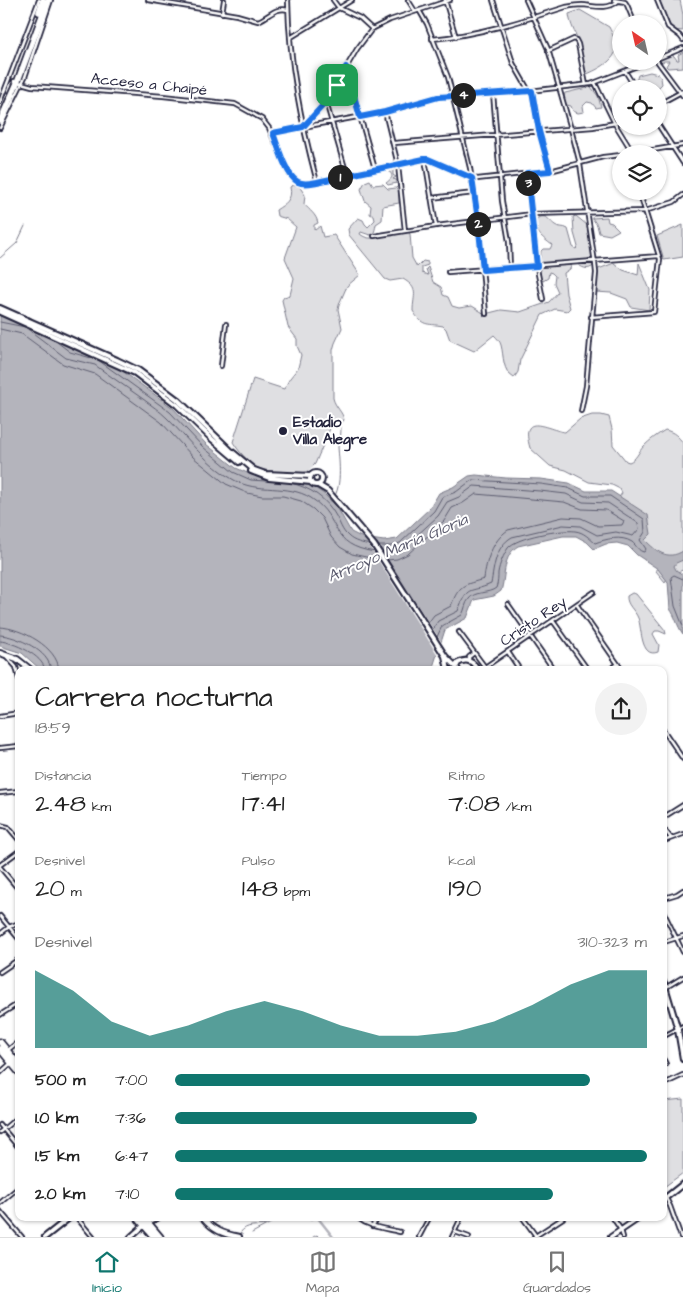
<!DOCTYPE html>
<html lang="es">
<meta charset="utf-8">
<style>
body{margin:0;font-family:"Architects Daughter",sans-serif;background:#f2f2f2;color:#222;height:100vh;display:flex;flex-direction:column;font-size:19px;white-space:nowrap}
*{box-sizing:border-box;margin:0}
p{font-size:16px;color:#767676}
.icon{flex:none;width:28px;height:28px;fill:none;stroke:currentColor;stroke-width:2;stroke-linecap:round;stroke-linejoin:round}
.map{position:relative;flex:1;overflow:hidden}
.drawer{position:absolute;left:15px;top:666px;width:652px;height:555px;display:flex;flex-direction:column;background:#fff;border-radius:10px;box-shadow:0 1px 4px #0004}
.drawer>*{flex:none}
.needle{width:32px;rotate:326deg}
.controls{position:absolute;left:612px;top:15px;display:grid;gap:10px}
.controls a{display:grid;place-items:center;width:55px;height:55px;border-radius:50%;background:#fff;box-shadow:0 1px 4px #0004;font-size:25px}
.pin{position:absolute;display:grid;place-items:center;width:42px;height:42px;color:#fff;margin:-21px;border-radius:10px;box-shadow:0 2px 8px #0006}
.km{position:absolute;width:25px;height:25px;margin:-12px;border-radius:50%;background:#222;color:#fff;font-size:14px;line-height:25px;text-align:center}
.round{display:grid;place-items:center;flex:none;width:52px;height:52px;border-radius:26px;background:#f2f2f2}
.head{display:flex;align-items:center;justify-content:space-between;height:85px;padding:0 20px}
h1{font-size:28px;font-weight:600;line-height:38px}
.stats{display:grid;grid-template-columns:repeat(3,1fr);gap:8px;height:85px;padding:5px 20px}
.stats div{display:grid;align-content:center}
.stats b{font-size:25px;font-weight:600}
.stats small{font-size:14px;font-weight:400}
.stats p{font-size:14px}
.chart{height:140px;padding:10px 20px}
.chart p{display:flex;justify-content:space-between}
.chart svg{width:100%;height:90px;margin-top:5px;fill:#0f766e;opacity:.7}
ul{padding:0 20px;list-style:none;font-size:16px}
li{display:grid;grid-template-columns:80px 60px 1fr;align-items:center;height:38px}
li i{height:12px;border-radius:6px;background:#0f766e}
.tab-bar{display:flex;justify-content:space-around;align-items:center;height:70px;border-top:1px solid #e0e0e0;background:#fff;font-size:14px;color:#767676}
.tab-bar a{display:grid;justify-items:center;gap:2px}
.tab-bar .selected{color:#0f766e}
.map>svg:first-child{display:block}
.green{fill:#dfdfe2;stroke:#80808e}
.water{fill:#b4b4bc;stroke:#7a7a88}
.pier{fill:#fff}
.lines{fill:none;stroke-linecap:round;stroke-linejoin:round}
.shore{stroke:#5c5c6f;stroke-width:1}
.stream{stroke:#7a7a88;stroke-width:1}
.canal{stroke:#b4b4bc;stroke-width:2.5}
.street-casing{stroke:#22223b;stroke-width:6}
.secondary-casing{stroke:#22223b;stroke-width:8}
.primary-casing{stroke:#22223b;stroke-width:8}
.highway-casing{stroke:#22223b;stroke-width:9}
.street{stroke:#fff;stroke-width:2.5}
.secondary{stroke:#fff;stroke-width:4}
.primary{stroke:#fff;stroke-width:4.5}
.highway{stroke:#fff;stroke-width:5.5}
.route-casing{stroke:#fff;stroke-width:10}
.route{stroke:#1a73e8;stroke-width:6}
.poi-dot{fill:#22223b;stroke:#fff;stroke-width:2}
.labels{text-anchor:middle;stroke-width:4;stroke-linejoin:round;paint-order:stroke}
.street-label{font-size:15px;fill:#22223b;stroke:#fff}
.poi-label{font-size:15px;font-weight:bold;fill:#22223b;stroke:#fff;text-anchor:start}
.water-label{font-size:16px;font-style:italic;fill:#5c5c6f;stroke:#fff}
</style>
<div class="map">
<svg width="683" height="1237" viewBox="0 0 683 1237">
<rect width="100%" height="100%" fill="#fff"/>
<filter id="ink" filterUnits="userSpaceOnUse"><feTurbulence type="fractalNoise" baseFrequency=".02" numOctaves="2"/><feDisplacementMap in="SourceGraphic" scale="10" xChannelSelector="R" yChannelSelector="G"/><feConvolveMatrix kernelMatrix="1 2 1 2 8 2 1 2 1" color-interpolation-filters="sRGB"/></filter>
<g filter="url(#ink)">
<path class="green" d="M 659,0 L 680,0 L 683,15 L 683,31 L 673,30 C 667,21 664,10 659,0 Z
M 580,10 L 609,27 C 612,33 616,41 616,47 C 617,60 597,70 587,74 C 582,64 582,55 579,44 C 576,33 570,25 569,14 Z
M 683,52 L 683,67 L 668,68 L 666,66 L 669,61 L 664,61 L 661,63 L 659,61 L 660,58 L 669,54 L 674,56 L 677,60 L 679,60 L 678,55 Z
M 650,72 L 658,74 L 661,78 L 662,84 L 658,88 L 647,89 L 640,83 L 635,85 L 638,75 Z
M 591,87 L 598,96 L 601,107 L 596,108 L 592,103 L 587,102 L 583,106 L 584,112 L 578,113 L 573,111 L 571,106 L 562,104 L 565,93 Z
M 394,167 L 397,168 L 393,170 L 393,175 L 396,177 L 393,179 L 399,181 L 399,203 L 383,206 L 382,220 L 376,224 C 375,229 375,234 370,235 L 361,232 L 360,234 C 371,243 381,234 393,236 L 400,230 L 407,230 L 410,234 L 412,258 L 417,267 L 423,261 L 428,262 L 428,265 L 422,267 L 422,273 L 428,275 L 426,269 L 428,267 L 433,282 L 441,287 L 443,295 L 448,297 L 452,306 L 459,308 L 472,306 L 485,314 L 501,310 L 520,312 L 549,302 L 558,292 L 554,283 L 555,276 L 552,273 L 549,272 L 548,278 L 543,281 L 538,275 L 541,251 L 543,249 L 550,249 L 552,245 C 543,238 533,232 536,219 C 547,213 548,220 555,225 C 558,228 564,226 568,229 L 573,247 L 576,249 L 578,247 L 574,233 L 573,217 L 576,216 L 587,225 L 594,265 C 588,272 581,267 576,263 L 572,264 L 570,269 L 564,273 L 566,294 L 570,308 L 567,311 L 555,309 L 542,315 L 520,360 L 518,372 L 514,378 C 502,371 504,356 501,345 C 500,341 497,338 494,335 L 474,351 L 450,340 L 446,329 L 443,326 C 426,323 423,327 413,311 C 413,295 420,289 403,279 L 390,281 L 385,279 L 349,235 L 348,229 L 358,218 L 363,220 L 365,224 L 368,227 L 375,220 L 374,216 L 370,214 L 371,206 L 365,201 L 361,189 L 365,182 L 370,180 L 373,185 L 383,184 L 388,189 L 396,188 L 398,186 L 397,183 L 388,185 L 386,183 C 395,176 392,176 388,169 Z
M 293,185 L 299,186 L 305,195 L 304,204 C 310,211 316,214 318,223 L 314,225 L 314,229 L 315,230 L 320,226 L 323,237 L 334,235 L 360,275 L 347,286 L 340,302 L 338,309 L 342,328 L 335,343 L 333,350 L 333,398 C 335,407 343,412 344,420 L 341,424 L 334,419 L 315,464 C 312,467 310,470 306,472 C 297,475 263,472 255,466 C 246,459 239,452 233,442 L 253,379 L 284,389 L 290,378 L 298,368 L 301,355 L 297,346 L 297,339 L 288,327 L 282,300 L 284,297 L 290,295 L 294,278 L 285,258 L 296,227 L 287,219 L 277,216 L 276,210 C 285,204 293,200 290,187 Z
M 607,217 L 608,222 L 612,223 L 619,230 L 610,235 L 599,233 L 597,225 L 592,218 Z
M 683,225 L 683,257 L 664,260 L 657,236 Z
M 614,263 L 623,270 L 638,275 L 639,263 L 650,290 L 649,310 L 631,307 L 627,299 L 611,293 L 596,292 L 596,270 Z
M 592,415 L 601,415 L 609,417 L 612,429 L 613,445 L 626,461 L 629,462 C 637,459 638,452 644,446 C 650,440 657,435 665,430 C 674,432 678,436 683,443 L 683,570 L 669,575 L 665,582 L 656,571 L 656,569 L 660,567 L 617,500 L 622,493 L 620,489 L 612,485 L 589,482 L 566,470 L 550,466 L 530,448 C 519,410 548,430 565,432 L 580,419 Z
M 632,593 L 636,594 L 665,630 L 666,634 L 659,631 L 655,631 L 653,634 L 659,645 L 658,652 C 640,659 642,627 638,618 C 635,610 626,605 627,596 Z
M 683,1099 L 683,1173 L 664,1187 L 664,1101 Z"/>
<path class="water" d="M 0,310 L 30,317 L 72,348 L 100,355 L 106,359 L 173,408 L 206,444 L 236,468 L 252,475 L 291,478 L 309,484 L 324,494 L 337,507 L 351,532 L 363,538 L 384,541 L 397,539 L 430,508 L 439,493 L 453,487 L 469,476 L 476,475 L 506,478 L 541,479 L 569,483 L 586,491 L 611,491 L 648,515 L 651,534 L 645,540 C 656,551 667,561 683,551 L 683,560 L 676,563 L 674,566 L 676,570 L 683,575 L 683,634 C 677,626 675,615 670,609 L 668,582 L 658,569 L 637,555 L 628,546 L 617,543 L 606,544 L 594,549 L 587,542 L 576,536 L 563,536 L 518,546 C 502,556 506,576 501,591 L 494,596 L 474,600 L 467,618 L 445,630 L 432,670 L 41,670 L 22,653 L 0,646 Z"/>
<path class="pier" d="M 376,542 L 443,644 L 439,657 L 369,546 Z"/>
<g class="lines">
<path class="shore" d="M 0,322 L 25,327 L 66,358 L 95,365 L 99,368 C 114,378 128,389 143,399 C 151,405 160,411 167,418 C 188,439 208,466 234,480 C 258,494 287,483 311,498 C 343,519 327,545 375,552
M 0,329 L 22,334 L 63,364 L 95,374 L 161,422 L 193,457 L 226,484 L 247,493 L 262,496 L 283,496 L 301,501 L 313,509 L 322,518 L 331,537 L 340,547 L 352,554 L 380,560
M 53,339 L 70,352 L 98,360
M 98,360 L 170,412 L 203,447 L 233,472 L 251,480 L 280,482
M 290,483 C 310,487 327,499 336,516 C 340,523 342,531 348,536 C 354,542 362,543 370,545
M 378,546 L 392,546 L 400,543 L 434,511 L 442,497 L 456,492 L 472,480 L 541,484 L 568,488 L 585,496 L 610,496 L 644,519 L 645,532 L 640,540 L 646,549 L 644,552 C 638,551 637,546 632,542 C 621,535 606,539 595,543 C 589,538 584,532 575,531 C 562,529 516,537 508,548 C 504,554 499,565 498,573 C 498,578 498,583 496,588 C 489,594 474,591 469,599 C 465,603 465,610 462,615 L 442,626 L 437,637
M 383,553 L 394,552 L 403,548 L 438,516 L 447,502 L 459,497 L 474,486 L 540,491 L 566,494 L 583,502 L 608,503 L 638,523 L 639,529 L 633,536 L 616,532 L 597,535 L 580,526 L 563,525 L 512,537 C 495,547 494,567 491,584 C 468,594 468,584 458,611 L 438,621 L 432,630
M 387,560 L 397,559 L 408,554 L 444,521 L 452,508 L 463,503 L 476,494 L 564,502 L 582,509 L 606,510 L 624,521 L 622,525 L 598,526 L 581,518 L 563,517 L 508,530 C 492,541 486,561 484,579 C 464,585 459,584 451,606 L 434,615 L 428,623
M 683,579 L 674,575 L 671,577 L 675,606 L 683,626
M 0,627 C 21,628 58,647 59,670
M 0,635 C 17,636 50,651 51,670
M 0,641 C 13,642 43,655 45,670"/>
<path class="stream" d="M 0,258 L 17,243 L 25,226
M 331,501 C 343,490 339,462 338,447 C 338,440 339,446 340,439 C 341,435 341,429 341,424
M 215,1223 L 222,1220 L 236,1218
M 240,1233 C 247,1223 256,1227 266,1225
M 252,1233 L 280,1218
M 313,1237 L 317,1235 L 319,1237"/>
<path class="canal" d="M 307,1218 L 309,1219 L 314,1218
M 318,1218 L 333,1237"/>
<defs>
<path id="street" d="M 148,0 L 237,15 L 258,21 C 268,17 277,6 288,10
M 288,0 C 289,63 301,122 317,182
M 333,0 L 339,8 L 360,18 L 372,29
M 408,0 L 415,11
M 445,0 L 456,37
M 493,0 L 513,63 L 529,91
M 526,0 L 548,49 L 571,129 L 580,164 L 595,263 L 596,273 L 586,386 L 581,411
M 614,0 L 625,2 L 627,5 L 635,24
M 657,0 L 668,27 L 680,36 L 683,40
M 419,10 L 427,24 L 448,77 L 470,168 L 478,220 L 486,314
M 222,13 L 224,0
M 290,38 L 352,0
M 432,39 C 478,35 522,21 566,7 C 571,6 577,5 582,5 C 595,6 607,10 617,2
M 548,51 L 574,39 L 576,40 L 578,44 L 586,85
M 659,58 L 683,48
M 657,61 L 683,96
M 346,67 L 375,169
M 625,71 L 636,89
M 14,81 L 32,86 L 163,96 L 235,104 L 262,119 L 269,128 L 288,172 L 298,183 L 305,184 L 425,159 L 428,159 L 469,177 L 477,179 L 550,171 L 603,157 L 621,155
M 595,83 L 615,124 L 633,153
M 532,91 L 539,131 L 550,171
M 493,93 L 502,201 L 509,242 L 510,267
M 0,102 L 39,0
M 326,102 L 347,175
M 659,104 L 683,91
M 385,112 L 398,165 L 405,231
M 659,126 L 683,163
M 303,127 L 385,112 L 438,97 L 529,91 L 591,84 L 650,61
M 0,128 L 25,77 L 51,0
M 273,133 L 303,127 L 318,112 L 326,102 L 357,49 L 372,29 L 390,20 L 450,0
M 394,143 L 593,127 L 621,122
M 629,154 L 683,145
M 425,159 L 436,226
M 527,174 L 538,274 L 543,299
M 431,198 L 474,193
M 374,236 L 436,226 L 532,214 L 645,211 L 674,202 L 683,195
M 448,272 L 659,256
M 591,317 L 654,312 L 660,259 L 639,191
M 221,366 L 226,324
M 508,604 L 554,670
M 577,605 L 622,670
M 553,621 L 588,670
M 459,632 L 485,667 L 594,592
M 508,652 L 520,670
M 7,657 L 16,667 L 19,679
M 469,661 L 469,657 L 474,653
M 609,670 L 618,664
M 0,716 L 19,713
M 664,731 L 683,759
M 0,748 L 19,746
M 0,793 L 19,791
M 664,817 L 683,805
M 0,825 L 8,827 L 19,840
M 664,829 L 671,838
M 664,841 L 683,834
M 0,865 L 19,851
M 0,867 L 19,890
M 664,898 L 677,894 L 683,890
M 664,913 L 683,952
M 0,916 L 19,939
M 0,934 L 9,927 L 19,923
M 664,942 L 683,936
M 0,972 L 19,959
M 665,988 L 683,977
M 0,1015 L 19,1003
M 664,1036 L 683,1026
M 8,1050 L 19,1041
M 664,1060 L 666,1064
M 0,1073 L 10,1064
M 664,1084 L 683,1075
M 0,1125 L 19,1148
M 0,1132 L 19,1116
M 666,1198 L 670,1206 L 681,1237
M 0,1203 L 19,1187
M 0,1211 L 22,1237
M 77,1218 L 93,1237
M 358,1218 C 371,1228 384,1228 400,1232
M 523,1218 L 536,1236
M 613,1218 L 621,1230 L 623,1237
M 372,1226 L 378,1218
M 455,1232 L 469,1237
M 419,1237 L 429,1218
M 452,1237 L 461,1218
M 534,1237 L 563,1218"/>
<path id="secondary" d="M 0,308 L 117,360 L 138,370 L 178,400 L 230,450 L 254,470 L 265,474 L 311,476
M 0,312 L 135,373 L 177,405 L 212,439 L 239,462
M 251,471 L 269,478 L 311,482
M310 479a6 6 0 1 1 12 0a6 6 0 1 1-12 0Z
M 318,485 L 328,491 L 374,545 L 445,656 L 456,667
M 445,656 L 448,670
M 458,670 L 456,667 L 458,663 C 467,658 473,661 478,670
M 664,983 L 678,1030 L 683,1059
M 664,1199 L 683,1184
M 45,1237 L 69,1218
M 131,1237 L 148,1222 L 157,1218
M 611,1237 L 639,1218"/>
<path id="primary" d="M 0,653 L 17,659 L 31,670
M 203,1218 C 213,1230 223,1234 239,1237"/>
<path id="highway" d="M 39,12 L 43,0
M 0,121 L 17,83 L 48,0
M 0,1042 L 19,1065
M 0,1049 L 19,1072
M 138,1218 L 154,1237
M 144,1218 L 160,1237"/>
</defs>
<use href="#street" class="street-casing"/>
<use href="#secondary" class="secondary-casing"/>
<use href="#primary" class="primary-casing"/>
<use href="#highway" class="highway-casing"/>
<use href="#street" class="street"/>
<use href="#secondary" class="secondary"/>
<use href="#primary" class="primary"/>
<use href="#highway" class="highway"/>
</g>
</g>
<g class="lines" filter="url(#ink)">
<defs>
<path id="route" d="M 346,67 L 360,117 L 385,112 L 438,97 L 532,91 L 539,131 L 550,171 L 527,173 L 537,266 L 483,270 L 478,220 L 472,178 L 428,159 L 424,159 L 317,182 C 311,183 304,185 298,182 C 286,176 278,146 273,133 L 303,127 L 326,102 Z"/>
</defs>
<use href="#route" class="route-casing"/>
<use href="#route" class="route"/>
</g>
<circle class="poi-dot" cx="283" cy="431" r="5"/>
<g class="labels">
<g class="street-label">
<text transform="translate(149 84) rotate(6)" y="5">Acceso a Chaipé</text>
<text transform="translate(533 621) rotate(-34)" y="5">Cristo Rey</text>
</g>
<g class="poi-label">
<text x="293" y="427">Estadio<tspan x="293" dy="17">Villa Alegre</tspan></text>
</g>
<g class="water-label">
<text transform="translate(397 547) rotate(-23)" y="6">Arroyo María Gloria</text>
</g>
</g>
</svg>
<div class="controls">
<a><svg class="needle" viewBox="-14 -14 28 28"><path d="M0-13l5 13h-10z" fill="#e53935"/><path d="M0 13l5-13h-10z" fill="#767676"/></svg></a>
<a><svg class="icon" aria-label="locate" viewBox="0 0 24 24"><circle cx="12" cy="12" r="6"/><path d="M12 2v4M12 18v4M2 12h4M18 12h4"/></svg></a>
<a><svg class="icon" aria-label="layers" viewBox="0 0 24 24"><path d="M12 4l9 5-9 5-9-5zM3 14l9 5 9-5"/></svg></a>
</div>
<div class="pin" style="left:337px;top:85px;background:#1e9e55"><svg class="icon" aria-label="arrive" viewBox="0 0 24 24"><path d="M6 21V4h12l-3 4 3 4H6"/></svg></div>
<b class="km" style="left:340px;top:177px">1</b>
<b class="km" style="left:478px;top:224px">2</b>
<b class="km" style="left:528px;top:183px">3</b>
<b class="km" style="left:463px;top:95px">4</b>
<section class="drawer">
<div class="head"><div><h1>Carrera nocturna</h1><p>18:59</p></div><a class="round"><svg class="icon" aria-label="share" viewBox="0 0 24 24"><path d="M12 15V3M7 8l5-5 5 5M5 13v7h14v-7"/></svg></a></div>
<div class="stats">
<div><p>Distancia</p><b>2.48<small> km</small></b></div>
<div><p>Tiempo</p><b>17:41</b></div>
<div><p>Ritmo</p><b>7:08<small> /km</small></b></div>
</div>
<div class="stats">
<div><p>Desnivel</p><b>20<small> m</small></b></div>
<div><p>Pulso</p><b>148<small> bpm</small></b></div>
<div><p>kcal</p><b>190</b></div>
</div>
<div class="chart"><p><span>Desnivel</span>310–323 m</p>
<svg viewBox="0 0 160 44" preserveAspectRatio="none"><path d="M0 44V6L10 16L20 31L30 38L40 33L50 26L60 21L70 26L80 33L90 38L100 38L110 36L120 31L130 23L140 13L150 6L160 6V44z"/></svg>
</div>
<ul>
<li><b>500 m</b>7:00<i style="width:88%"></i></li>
<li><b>1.0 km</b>7:36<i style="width:64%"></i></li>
<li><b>1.5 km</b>6:47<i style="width:100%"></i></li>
<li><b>2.0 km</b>7:10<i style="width:80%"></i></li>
</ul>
</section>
</div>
<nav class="tab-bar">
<a class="selected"><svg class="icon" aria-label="home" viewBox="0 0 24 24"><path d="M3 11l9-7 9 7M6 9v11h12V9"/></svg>Inicio</a>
<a><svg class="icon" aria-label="map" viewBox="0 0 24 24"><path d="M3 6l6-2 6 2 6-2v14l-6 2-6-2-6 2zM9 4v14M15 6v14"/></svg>Mapa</a>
<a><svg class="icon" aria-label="saved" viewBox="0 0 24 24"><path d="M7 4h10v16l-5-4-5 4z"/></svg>Guardados</a>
</nav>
